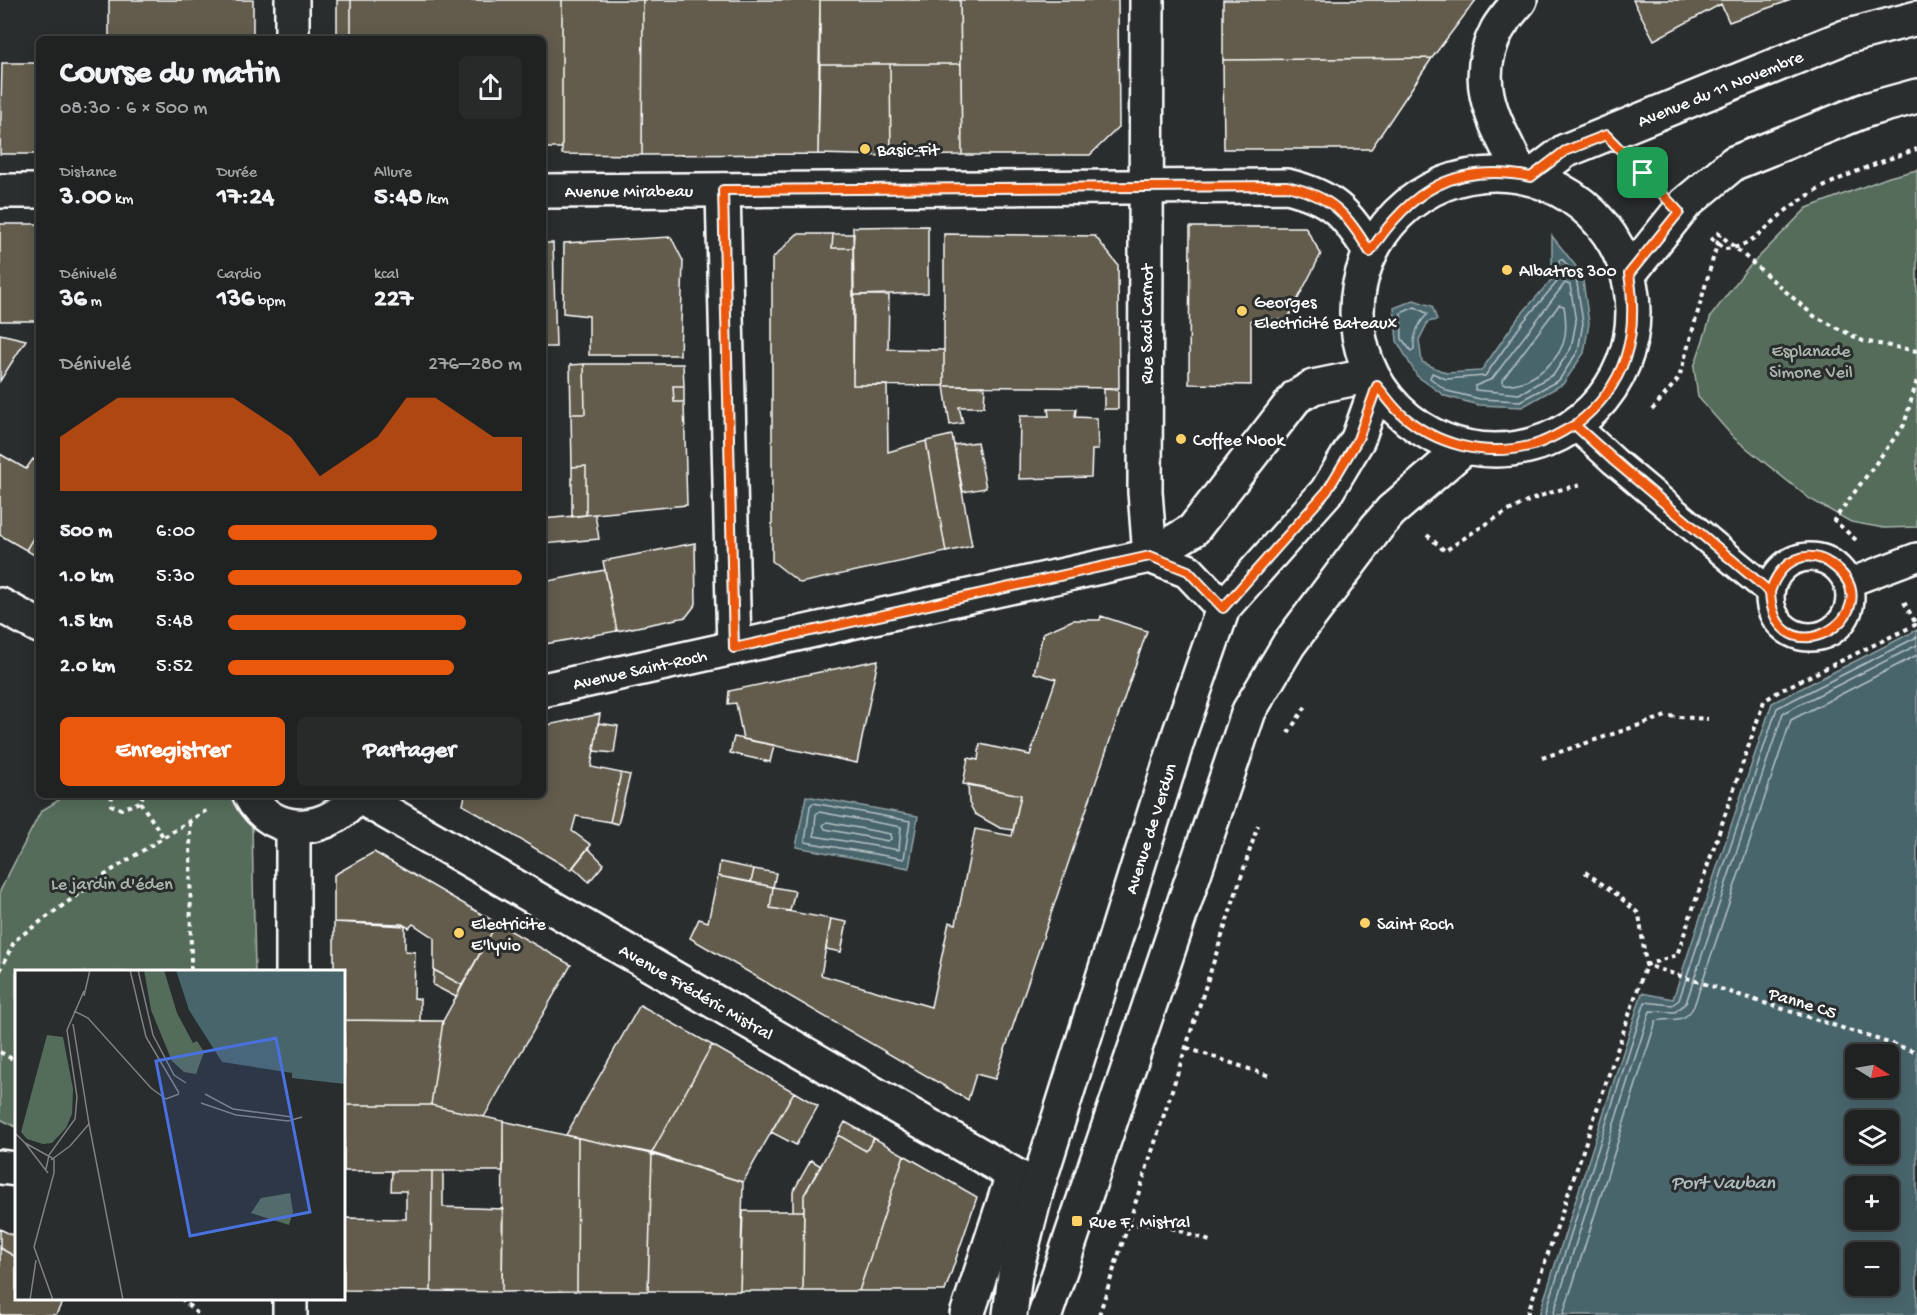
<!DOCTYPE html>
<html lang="fr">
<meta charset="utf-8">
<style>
body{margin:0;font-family:"Gochi Hand",sans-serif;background:#282a2a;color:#f1f3f6;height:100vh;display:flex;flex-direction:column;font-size:22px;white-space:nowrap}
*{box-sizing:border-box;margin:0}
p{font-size:20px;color:#a2a4a5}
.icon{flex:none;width:33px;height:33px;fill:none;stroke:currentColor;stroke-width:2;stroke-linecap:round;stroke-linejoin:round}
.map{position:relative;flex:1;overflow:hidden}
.drawer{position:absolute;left:36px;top:36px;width:510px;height:762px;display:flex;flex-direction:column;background:#202222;border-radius:9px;box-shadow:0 3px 15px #0003,0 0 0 2px #3d3f40}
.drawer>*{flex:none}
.needle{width:39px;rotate:101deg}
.buttons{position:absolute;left:1845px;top:1044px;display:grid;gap:12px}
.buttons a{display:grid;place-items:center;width:54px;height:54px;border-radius:9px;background:#202222;box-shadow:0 3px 15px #0003,0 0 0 2px #3d3f40;font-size:30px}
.pin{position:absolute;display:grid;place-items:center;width:51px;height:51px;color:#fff;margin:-26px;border-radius:12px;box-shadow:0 3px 9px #0006}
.round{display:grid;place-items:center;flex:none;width:63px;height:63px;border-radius:9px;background:#282a2a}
.overview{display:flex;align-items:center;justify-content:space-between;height:102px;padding:0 24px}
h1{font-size:33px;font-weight:800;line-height:45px}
.metrics{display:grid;grid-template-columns:repeat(3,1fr);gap:9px;height:102px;padding:6px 24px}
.metrics div{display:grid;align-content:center}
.metrics b{font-size:26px;font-weight:800}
.metrics small{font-size:16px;font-weight:400}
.metrics p{font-size:16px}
.chart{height:168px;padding:12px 24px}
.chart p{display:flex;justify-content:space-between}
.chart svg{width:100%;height:108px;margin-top:6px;fill:#ea580c;opacity:.7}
.action{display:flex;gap:12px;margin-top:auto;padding:12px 24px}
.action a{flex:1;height:69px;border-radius:9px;background:#ea580c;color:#fff;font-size:24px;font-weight:800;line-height:69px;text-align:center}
.action a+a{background:#282a2a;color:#f1f3f6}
ul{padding:0 24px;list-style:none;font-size:20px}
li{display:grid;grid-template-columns:96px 72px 1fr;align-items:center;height:45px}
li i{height:15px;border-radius:8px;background:#ea580c}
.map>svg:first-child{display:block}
.park{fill:#546c5a;stroke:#aab6ac;stroke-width:1.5}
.water{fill:#48656c;stroke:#91a3a7;stroke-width:1.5;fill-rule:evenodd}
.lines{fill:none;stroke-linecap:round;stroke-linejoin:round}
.shore{stroke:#b6c1c4;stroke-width:1.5}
.building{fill:#645c4d;stroke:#fff;stroke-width:1.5}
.lane-casing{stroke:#fff;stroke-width:32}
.street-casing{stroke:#fff;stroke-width:38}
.secondary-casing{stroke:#fff;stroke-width:38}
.path{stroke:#fff;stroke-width:4;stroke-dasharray:4.5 4.5;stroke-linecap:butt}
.lane{stroke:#2a2d2e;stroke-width:27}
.street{stroke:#2a2d2e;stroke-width:33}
.secondary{stroke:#2a2d2e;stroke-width:33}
.route-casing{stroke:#fff;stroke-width:12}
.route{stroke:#ea580c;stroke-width:8}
.poi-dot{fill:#ffd166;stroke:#2a2d2e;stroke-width:2}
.labels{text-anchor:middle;stroke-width:6;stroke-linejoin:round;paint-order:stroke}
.street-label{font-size:18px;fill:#fff;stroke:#2a2d2e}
.poi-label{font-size:18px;fill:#fff;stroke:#2a2d2e;text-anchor:start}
.park-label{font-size:18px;fill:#aab6ac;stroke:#2a2d2e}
.water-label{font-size:20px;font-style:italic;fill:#adbabd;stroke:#2a2d2e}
.inset-road{fill:none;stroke:#7f8182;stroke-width:1.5}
.view{fill:#4a71e0;fill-opacity:0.15;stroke:#4a71e0;stroke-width:3}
.inset-edge{fill:none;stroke:#fff;stroke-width:3}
</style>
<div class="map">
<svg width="1917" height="1315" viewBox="0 0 1917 1315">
<rect width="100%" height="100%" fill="#2a2d2e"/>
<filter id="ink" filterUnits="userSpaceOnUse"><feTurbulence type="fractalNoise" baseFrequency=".0167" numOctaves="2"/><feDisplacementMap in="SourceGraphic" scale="12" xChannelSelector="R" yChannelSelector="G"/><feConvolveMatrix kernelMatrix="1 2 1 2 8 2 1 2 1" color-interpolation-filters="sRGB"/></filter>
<g filter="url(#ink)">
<path class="park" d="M 1917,170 L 1917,527 L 1884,528 L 1851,522 L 1810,499 L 1734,438 L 1698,397 L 1694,367 L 1711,316 L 1745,271 L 1807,208 L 1889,177 Z
M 62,795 L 229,795 L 252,827 L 255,971 L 16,972 L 16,1127 L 0,1119 L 0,891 L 41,811 L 59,800 Z"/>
<path class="water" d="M 1552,236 L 1582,274 L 1589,323 L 1584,353 L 1563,384 L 1522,407 L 1479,405 L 1445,396 L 1417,376 L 1397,341 L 1394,308 L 1414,300 L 1432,306 L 1437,320 L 1428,322 L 1419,340 L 1422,362 L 1446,373 L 1481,371 L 1518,318 L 1552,279 Z
M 1917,630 L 1917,1315 L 1539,1315 L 1642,993 L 1673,999 L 1772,703 ZM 1888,1054 L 1888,1088 L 1856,1088 L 1856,1054 ZM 1888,1120 L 1888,1154 L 1856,1154 L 1856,1120 ZM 1888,1186 L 1888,1220 L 1856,1220 L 1856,1186 ZM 1888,1252 L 1888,1286 L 1856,1286 L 1856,1252 Z
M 806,796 L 918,816 L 909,868 L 796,847 Z"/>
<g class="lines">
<path class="shore" d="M 1559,260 L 1563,260 L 1576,277 L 1583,323 L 1578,351 L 1559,380 L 1520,401 L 1480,399 L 1447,391 L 1430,378 L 1432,373 L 1446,379 L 1485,376 L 1523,322 L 1557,282 Z
M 1565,283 L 1570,285 L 1576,322 L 1571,348 L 1554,374 L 1519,394 L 1475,390 L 1475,386 L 1492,379 Z
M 1559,305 L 1564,306 C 1566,318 1567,332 1563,344 C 1555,366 1526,387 1503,384 L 1503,379 Z
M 1415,307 L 1428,314 C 1418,323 1413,336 1414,349 L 1411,351 L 1402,339 L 1401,313 Z
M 813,803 L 910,821 L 904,859 L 805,842 L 810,806 Z
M 819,812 L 901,827 L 899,850 L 814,836 L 816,814 Z
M 827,822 L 890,834 L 891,839 L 888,841 L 825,829 L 823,825 Z
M 1545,1315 L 1645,1002 L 1672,1005 L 1679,1000 L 1777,708 L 1917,637
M 1553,1315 L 1650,1011 L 1675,1012 L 1686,1003 L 1783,713 L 1917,645
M 1563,1315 L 1656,1021 C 1672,1017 1684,1025 1694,1006 L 1791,720 L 1917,655"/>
</g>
<path class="building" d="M 109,0 L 253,0 L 253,39 L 109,39 Z
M 337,0 L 351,0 L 351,39 L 337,39 Z
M 351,0 L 562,0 L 562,148 L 543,148 L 543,39 L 351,39 Z
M 562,0 L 643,0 L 642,155 L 562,154 Z
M 643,0 L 820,0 L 818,154 L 642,155 Z
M 820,0 L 960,0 L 961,64 L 820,64 Z
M 960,0 L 1118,0 L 1119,127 L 1090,155 L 962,155 Z
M 1223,0 L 1476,0 L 1432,58 L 1223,60 Z
M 1633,0 L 1791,0 L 1729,22 L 1721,4 L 1654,40 Z
M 1432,58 L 1371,149 L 1224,149 L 1223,60 Z
M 2,63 L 39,63 L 39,154 L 0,154 Z
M 820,64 L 890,64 L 891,156 L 818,154 Z
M 890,64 L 961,64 L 962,155 L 891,156 Z
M 0,224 L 39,224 L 39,321 L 0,321 Z
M 928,226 L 928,293 L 854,295 L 853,227 Z
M 1190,227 L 1305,227 L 1321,254 L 1287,320 L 1251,320 L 1251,385 L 1189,384 Z
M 797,234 L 833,234 L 832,248 L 853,248 L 853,385 L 887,385 L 888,452 L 926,441 L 946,552 L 800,583 L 772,561 L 772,259 Z
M 833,234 L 854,234 L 853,248 L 832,248 Z
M 944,234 L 1095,236 L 1118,265 L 1119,388 L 944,386 Z
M 671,237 L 683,261 L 680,355 L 589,355 L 589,316 L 563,313 L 564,243 Z
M 543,243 L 553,243 L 556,347 L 543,347 Z
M 854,295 L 889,295 L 888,349 L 944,350 L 944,386 L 853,385 Z
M 0,334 L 26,340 L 0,381 Z
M 584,364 L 585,414 L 571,414 L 570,365 Z
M 584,364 L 683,364 L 684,386 L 673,386 L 674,402 L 684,402 L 687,505 L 586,515 L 586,466 L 572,467 L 571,414 L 585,414 Z
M 673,386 L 684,386 L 684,402 L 674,402 Z
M 944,386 L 985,386 L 984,407 L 959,407 L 963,423 L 950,425 Z
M 1104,389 L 1118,390 L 1118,409 L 1104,409 Z
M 1048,409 L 1076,409 L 1075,417 L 1097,418 L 1098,450 L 1092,450 L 1091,477 L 1019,479 L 1020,416 L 1049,416 Z
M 952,435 L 972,546 L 946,552 L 926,441 Z
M 977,442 L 986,488 L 963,492 L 954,445 Z
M 0,454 L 26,469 L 33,459 L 39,462 L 39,528 L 26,550 L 0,535 Z
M 586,466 L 586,515 L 572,517 L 572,467 Z
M 595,514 L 599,539 L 543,544 L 543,519 Z
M 39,528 L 39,558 L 26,550 Z
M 695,543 L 696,604 L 686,617 L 617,631 L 603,561 Z
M 605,570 L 617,631 L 545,644 L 543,582 Z
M 1101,616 L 1147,631 L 995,1079 L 976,1074 L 968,1100 L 690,938 L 699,919 L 708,922 L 718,876 L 773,887 L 770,908 L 831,919 L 821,975 L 931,1007 L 949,922 L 956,924 L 975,829 L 1012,836 L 1021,795 L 963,784 L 968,758 L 978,760 L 980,744 L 1030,755 L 1056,679 L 1034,673 L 1043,633 L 1073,620 L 1100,620 Z
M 878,660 L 857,763 L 743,739 L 736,703 L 728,704 L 729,691 Z
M 600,714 L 591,767 L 621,773 L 610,822 L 576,816 L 572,831 L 591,845 L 571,870 L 463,805 L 465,795 L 543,795 L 543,726 Z
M 598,723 L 618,726 L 614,753 L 594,751 Z
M 734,737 L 774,745 L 770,762 L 730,753 Z
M 621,773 L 630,775 L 618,824 L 610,822 Z
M 968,784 L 1021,795 L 1013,830 L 1000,828 L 975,814 L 969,803 Z
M 588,848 L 604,864 L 589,882 L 573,867 Z
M 374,852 L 497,923 L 462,985 L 434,970 L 434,938 L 413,924 L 409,928 L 402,924 L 334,922 L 334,875 Z
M 720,862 L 754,869 L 751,882 L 718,876 Z
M 754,869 L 776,873 L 773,887 L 751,882 Z
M 773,887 L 795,891 L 790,911 L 770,908 Z
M 831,919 L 847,922 L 841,952 L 826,949 Z
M 334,922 L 405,926 L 405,951 L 415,952 L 414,998 L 420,999 L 420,1021 L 344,1020 L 344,972 L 334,972 Z
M 497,923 L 571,965 L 484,1117 L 431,1105 L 443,1021 Z
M 434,970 L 462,985 L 456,997 L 433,985 Z
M 640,1005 L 712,1045 L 651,1154 L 566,1135 Z
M 344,1020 L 443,1021 L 431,1105 L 344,1105 Z
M 712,1045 L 794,1092 L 743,1182 L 651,1154 Z
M 794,1092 L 818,1106 L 796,1145 L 771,1132 Z
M 344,1105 L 431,1105 L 503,1121 L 503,1171 L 344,1171 Z
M 503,1121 L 578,1138 L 577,1291 L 502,1292 Z
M 845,1122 L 874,1138 L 866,1151 L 838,1135 Z
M 838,1135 L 866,1151 L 874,1138 L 904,1155 L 859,1291 L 803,1291 L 804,1195 Z
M 578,1138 L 652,1153 L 648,1291 L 577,1291 Z
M 652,1153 L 743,1182 L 740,1291 L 648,1291 Z
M 904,1155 L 977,1197 L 945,1291 L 859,1291 Z
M 811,1160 L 821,1166 L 804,1195 L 804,1211 L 793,1211 L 793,1192 Z
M 392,1171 L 432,1171 L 431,1291 L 344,1290 L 344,1218 L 406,1219 L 406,1191 L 391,1191 Z
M 432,1171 L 443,1171 L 443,1207 L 503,1209 L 502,1292 L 431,1291 Z
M 743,1211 L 804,1211 L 803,1291 L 740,1291 Z
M 0,1229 L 16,1237 L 16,1257 L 0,1248 Z
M 0,1248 L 16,1257 L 16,1298 L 64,1298 L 56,1315 L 0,1315 Z"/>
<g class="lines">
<defs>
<path id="lane" d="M 1575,425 L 1614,461 L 1770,592
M1770 597a40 40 0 1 1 80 0a40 40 0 1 1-80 0Z
M 1848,583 L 1917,557"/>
<g id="street">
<path d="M 1147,0 L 1145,492 L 1150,556"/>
<path d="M 292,39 L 292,0"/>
<path d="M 723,190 L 734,648"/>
<path d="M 0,191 L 39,191"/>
<path id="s1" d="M 543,191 L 1287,186 C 1333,197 1346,213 1370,251"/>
<path d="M 1150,556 L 1188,571 L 1223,608"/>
<path d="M 0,605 L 39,626"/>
<path id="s2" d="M 543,690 L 1150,556 L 1193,530 L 1296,397 L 1313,387 L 1371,375"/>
<path id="s3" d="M 250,795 C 273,840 332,833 357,795 L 1037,1188"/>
<path d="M 293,972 L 293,827"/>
<path d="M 0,1167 L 16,1169"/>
<path d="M 290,1315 L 290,1298"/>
<path d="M 967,1315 L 1013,1175"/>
</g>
<g id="secondary">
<path d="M 1520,0 C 1513,9 1503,19 1497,30 C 1468,85 1498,126 1521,175"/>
<circle cx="1495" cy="312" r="138"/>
<path id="s4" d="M 1531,177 L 1565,151 L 1845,37 L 1917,18"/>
<path d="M 1629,274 L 1685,204 L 1734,163 L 1866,110 L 1917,96"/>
<path id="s5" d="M 1010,1315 L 1015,1274 L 1037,1188 L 1180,732 L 1223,608 L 1327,491 L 1358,439 L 1377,386"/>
<path d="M 1045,1315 L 1249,711 L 1289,644 L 1377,527 L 1391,511 L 1464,448"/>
</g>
</defs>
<use href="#lane" class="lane-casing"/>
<use href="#street" class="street-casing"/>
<use href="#secondary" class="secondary-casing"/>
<path class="path" d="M 1636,166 L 1651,182
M 1717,232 L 1814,316 L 1863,341 L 1917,351
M 1711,238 L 1725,249 C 1749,248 1767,227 1783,213 C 1821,182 1872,165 1917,149
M 1652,410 L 1679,378 L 1720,234
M 1427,535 L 1445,551 C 1488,522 1532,492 1583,485
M 1856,540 L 1834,520 L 1904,425 L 1917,380
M 1904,602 L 1916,624
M 1288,733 L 1306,706
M 1542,758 L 1666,716 L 1708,719
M 112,795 L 111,805 L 121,809 L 140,802 L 143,795
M 140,802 L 164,838
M 190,822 L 191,972
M 1585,872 L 1615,893 L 1639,914 L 1646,965 L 1917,1052
M 0,971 L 15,940 L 112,870 L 210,808
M 1187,1048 L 1270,1076
M 0,1052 L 16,1061
M 1127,1225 L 1157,1223 L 1210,1241
M 181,1298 L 199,1315
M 1099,1315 L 1258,825
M 1527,1315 L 1646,965 L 1677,955 L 1764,701 L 1781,690 L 1917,624"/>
<use href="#lane" class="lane"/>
<use href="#street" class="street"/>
<use href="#secondary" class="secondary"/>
</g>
</g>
<g class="lines" filter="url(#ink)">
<defs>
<path id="route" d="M 1643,173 L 1606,135 L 1565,151 L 1531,177 C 1455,162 1410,190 1370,252 C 1346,213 1333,197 1287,186 L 723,190 L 734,648 L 1150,556 L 1188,571 L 1223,608 L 1327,491 L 1358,439 L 1377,386 C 1385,395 1392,406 1401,414 C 1436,445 1484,457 1529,446 C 1545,443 1561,432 1575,425 L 1614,461 L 1770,592 C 1775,684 1893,615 1836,568 C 1808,544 1780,561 1770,592 C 1705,536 1638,483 1575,425 C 1627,386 1639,335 1629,274 L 1679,212 L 1643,173"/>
</defs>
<use href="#route" class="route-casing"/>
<use href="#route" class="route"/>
</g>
<g class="poi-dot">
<circle cx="865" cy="149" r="6"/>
<circle cx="1507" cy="270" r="6"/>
<circle cx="1242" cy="311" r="6"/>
<circle cx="1181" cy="439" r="6"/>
<circle cx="1365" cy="923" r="6"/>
<circle cx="459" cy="933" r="6"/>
<rect x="1071" y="1215" width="12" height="12" rx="3"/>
</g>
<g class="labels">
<g class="street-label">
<text dy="6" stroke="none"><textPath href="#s4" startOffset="210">Avenue du 11 Novembre</textPath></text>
<text dy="6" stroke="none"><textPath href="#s1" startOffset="86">Avenue Mirabeau</textPath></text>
<text transform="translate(1146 324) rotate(-90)" y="6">Rue Sadi Carnot</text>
<text dy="6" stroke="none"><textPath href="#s2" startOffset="99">Avenue Saint-Roch</textPath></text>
<text dy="6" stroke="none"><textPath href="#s5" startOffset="507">Avenue de Verdun</textPath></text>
<text dy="6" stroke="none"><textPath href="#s3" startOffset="522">Avenue Frédéric Mistral</textPath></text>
<text transform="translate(1803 1002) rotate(17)" y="6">Panne C5</text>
</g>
<g class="poi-label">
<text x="877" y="155">Basic-Fit</text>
<text x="1519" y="276">Albatros 300</text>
<text x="1254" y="307">Georges<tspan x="1254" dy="21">Electricité Bateaux</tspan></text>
<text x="1193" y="445">Coffee Nook</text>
<text x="471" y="929">Electricite<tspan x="471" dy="21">E'lyvio</tspan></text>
<text x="1377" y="929">Saint Roch</text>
<text x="1089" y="1227">Rue F. Mistral</text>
</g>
<g class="park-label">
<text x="1811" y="356">Esplanade<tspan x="1811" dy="21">Simone Veil</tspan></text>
<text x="112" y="889">Le jardin d'éden</text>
</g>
<g class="water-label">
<text x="1723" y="1188">Port Vauban</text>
</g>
</g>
<g transform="translate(15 970)">
<rect width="330" height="330" fill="#2a2d2e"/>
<path d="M 129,0 L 149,0 L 162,43 L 178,73 L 182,71 L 189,82 L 181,104 L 169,102 L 157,91 L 136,40 ZM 32,65 L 48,67 L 58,119 L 57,144 L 51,158 L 37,173 L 28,174 L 12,169 L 6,162 ZM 275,223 L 278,242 L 274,255 L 236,243 L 246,228 Z" fill="#546c5a"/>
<path d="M 161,0 L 330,0 L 330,114 L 277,108 L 277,103 L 207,92 L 174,40 Z" fill="#48656c"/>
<path class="inset-road" d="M 115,0 L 131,67 L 164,123M 123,0 L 138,65 L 159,105 L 171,113M 69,26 L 75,0M 59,41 L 73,48 L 136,118 L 151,129 L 164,124M 58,54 L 74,154M 0,74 L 0,111M 190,124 L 218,139 L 277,147M 186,133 L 221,145 L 273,151 L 287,147M 74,154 L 108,330M 0,163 L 13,176M 10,173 L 39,189 L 39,203 L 19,277 L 38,330M 10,173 L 33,203M 36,190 L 55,176 L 74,154M 31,199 L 34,185 L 60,149 L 62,127 L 52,60 L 69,21M 15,330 L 21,290"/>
<path class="view" d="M 261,68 L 295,242 L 175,266 L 141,91 Z"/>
<rect width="330" height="330" class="inset-edge"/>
</g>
</svg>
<div class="buttons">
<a><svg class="needle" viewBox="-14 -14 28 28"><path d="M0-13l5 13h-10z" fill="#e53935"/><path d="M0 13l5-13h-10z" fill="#a2a4a5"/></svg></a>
<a><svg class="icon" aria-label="layers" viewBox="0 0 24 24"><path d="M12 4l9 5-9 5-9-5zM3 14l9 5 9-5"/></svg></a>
<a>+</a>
<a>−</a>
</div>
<div class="pin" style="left:1643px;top:173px;background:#1e9e55"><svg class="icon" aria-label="arrive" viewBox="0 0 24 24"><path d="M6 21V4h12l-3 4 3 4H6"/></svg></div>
<section class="drawer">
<div class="overview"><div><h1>Course du matin</h1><p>08:30 · 6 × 500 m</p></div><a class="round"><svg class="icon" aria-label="share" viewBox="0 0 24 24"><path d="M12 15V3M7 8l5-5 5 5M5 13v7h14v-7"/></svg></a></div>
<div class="metrics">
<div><p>Distance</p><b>3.00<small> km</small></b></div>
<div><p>Durée</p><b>17:24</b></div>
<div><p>Allure</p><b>5:48<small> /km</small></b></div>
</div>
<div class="metrics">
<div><p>Dénivelé</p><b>36<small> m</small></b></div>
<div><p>Cardio</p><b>136<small> bpm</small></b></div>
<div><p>kcal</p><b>227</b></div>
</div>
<div class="chart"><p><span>Dénivelé</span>276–280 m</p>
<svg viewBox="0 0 160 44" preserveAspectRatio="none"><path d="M0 44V22L10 14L20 6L30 6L40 6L50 6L60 6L70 14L80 22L90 38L100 30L110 22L120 6L130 6L140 14L150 22L160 22V44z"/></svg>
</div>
<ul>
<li><b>500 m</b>6:00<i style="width:71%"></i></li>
<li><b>1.0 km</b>5:30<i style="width:100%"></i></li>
<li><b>1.5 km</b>5:48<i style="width:81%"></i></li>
<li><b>2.0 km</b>5:52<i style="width:77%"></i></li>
</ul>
<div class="action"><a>Enregistrer</a><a>Partager</a></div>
</section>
</div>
